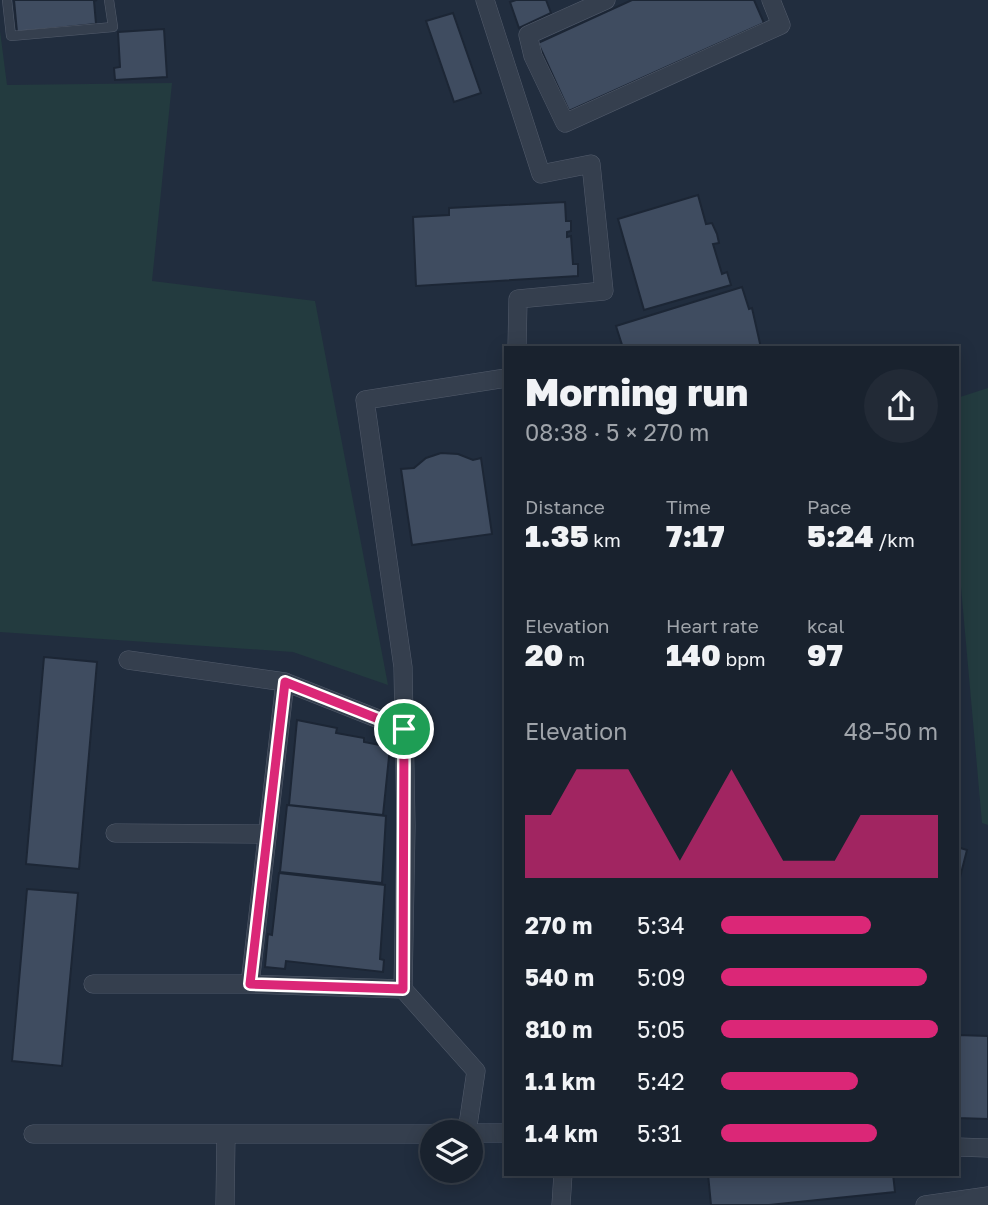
<!DOCTYPE html>
<meta charset="utf-8">
<style>
body{margin:0;font-family:"Golos Text",sans-serif;background:#222a36;color:#f1f3f6;height:100vh;display:flex;flex-direction:column;font-size:26px;white-space:nowrap}
*{box-sizing:border-box;margin:0}
p{font-size:23px;color:#9fa4aa}
.icon{flex:none;width:38px;height:38px;fill:none;stroke:currentColor;stroke-width:2;stroke-linecap:round;stroke-linejoin:round}
.map{position:relative;flex:1;overflow:hidden}
.side{position:absolute;left:504px;top:346px;width:455px;height:830px;display:flex;flex-direction:column;background:#19222e;border-radius:0px;box-shadow:0 4px 18px #0003,0 0 0 2px #373f4a}
.side>*{flex:none}
.buttons{position:absolute;left:420px;top:1120px;display:grid;gap:14px}
.buttons a{display:grid;place-items:center;width:63px;height:63px;border-radius:50%;background:#19222e;box-shadow:0 4px 18px #0003,0 0 0 2px #373f4a;font-size:35px}
.pin{position:absolute;display:grid;place-items:center;width:60px;height:60px;color:#fff;margin:-30px;border:4px solid #fff;border-radius:50%;box-shadow:0 2px 7px #0007}
.round{display:grid;place-items:center;flex:none;width:74px;height:74px;border-radius:37px;background:#222a36}
.head{display:flex;align-items:center;justify-content:space-between;height:119px;padding:0 21px}
h1{font-size:38px;font-weight:800;line-height:52px}
.figures{display:grid;grid-template-columns:repeat(3,1fr);gap:10px;height:119px;padding:7px 21px}
.figures div{display:grid;align-content:center}
.figures b{font-size:30px;font-weight:800}
.figures small{font-size:19px;font-weight:400}
.figures p{font-size:19px}
.chart{height:196px;padding:14px 21px}
.chart p{display:flex;justify-content:space-between}
.chart svg{width:100%;height:126px;margin-top:7px;fill:#db2777;opacity:.7}
ul{padding:0 21px;list-style:none;font-size:23px}
li{display:grid;grid-template-columns:112px 84px 1fr;align-items:center;height:52px}
li i{height:18px;border-radius:9px;background:#db2777}
.map>svg:first-child{display:block}
.green{fill:#233b3f}
.building{fill:#3f4c60;stroke:#1c2635;stroke-width:2}
.lines{fill:none;stroke-linecap:round;stroke-linejoin:round}
.service-casing{stroke:#535c6c;stroke-width:10}
.minor-casing{stroke:#535c6c;stroke-width:19}
.service{stroke:#353f4e;stroke-width:9}
.minor{stroke:#353f4e;stroke-width:18}
.route-casing{stroke:#fff;stroke-width:14}
.route{stroke:#db2777;stroke-width:9}
</style>
<div class="map">
<svg width="988" height="1205" viewBox="0 0 988 1205">
<rect width="100%" height="100%" fill="#212d3e"/>
<path class="green" d="M 0,31 L 7,85 L 172,83 L 152,281 L 315,301 L 388,685 L 293,652 L 0,632 Z
M 988,388 L 988,825 L 982,823 L 957,542 L 957,398 Z"/>
<path class="building" d="M 14,0 L 97,0 L 94,1 L 96,24 L 17,32 Z
M 516,0 L 546,0 L 551,13 L 519,28 L 510,2 Z
M 632,0 L 754,0 L 764,23 L 569,111 L 538,43 Z
M 453,13 L 481,93 L 454,102 L 426,21 Z
M 164,29 L 167,77 L 115,80 L 114,68 L 120,67 L 118,32 Z
M 698,195 L 706,224 L 712,223 L 717,234 L 719,243 L 713,244 L 722,274 L 727,272 L 731,285 L 644,310 L 618,219 Z
M 565,202 L 566,221 L 571,221 L 571,231 L 567,232 L 567,237 L 571,236 L 573,264 L 578,264 L 578,276 L 416,286 L 413,217 L 449,215 L 449,208 Z
M 742,287 L 749,309 L 752,308 L 761,348 L 623,348 L 616,326 Z
M 441,453 L 458,454 L 473,460 L 481,458 L 492,534 L 412,545 L 401,469 L 414,468 L 426,458 Z
M 44,657 L 97,662 L 79,869 L 26,864 Z
M 297,720 L 337,728 L 336,733 L 364,738 L 364,742 L 390,747 L 383,815 L 289,805 Z
M 287,805 L 386,816 L 382,883 L 280,872 Z
M 957,847 L 967,850 L 957,889 Z
M 279,873 L 385,885 L 380,959 L 384,960 L 383,972 L 286,961 L 285,969 L 265,967 L 268,934 L 272,935 Z
M 27,889 L 78,893 L 62,1066 L 12,1061 Z
M 958,1035 L 988,1036 L 988,1119 L 957,1118 Z
M 708,1174 L 893,1174 L 895,1192 L 769,1205 L 711,1205 Z"/>
<g class="lines">
<defs>
<path id="service" d="M 7,0 L 11,36 L 113,27 L 109,0"/>
<path id="minor" d="M 485,0 L 541,174 L 591,164 L 604,291 L 518,299 L 517,348
M 606,0 L 528,35 L 533,56 L 565,123 L 781,25 L 771,0
M 128,660 L 285,682 L 404,729
M 115,833 L 267,834
M 93,984 L 250,984 L 403,989
M 250,984 L 285,682
M 467,1132 L 476,1071 L 403,989 L 406,826 L 403,667 L 365,400 L 506,378
M 471,1133 L 506,1133
M 33,1134 L 432,1134
M 957,1147 L 988,1148
M 225,1205 L 226,1134
M 561,1205 L 563,1174
M 925,1205 L 988,1196"/>
</defs>
<use href="#service" class="service-casing"/>
<use href="#minor" class="minor-casing"/>
<use href="#service" class="service"/>
<use href="#minor" class="minor"/>
</g>
<g class="lines">
<defs>
<path id="route" d="M 285,682 L 404,729 L 403,989 L 250,984 Z"/>
</defs>
<use href="#route" class="route-casing"/>
<use href="#route" class="route"/>
</g>
</svg>
<div class="buttons">
<a><svg class="icon" aria-label="layers" viewBox="0 0 24 24"><path d="M12 4l9 5-9 5-9-5zM3 14l9 5 9-5"/></svg></a>
</div>
<div class="pin" style="left:404px;top:729px;background:#1e9e55"><svg class="icon" aria-label="arrive" viewBox="0 0 24 24"><path d="M6 21V4h12l-3 4 3 4H6"/></svg></div>
<section class="side">
<div class="head"><div><h1>Morning run</h1><p>08:38 · 5 × 270 m</p></div><a class="round"><svg class="icon" aria-label="share" viewBox="0 0 24 24"><path d="M12 15V3M7 8l5-5 5 5M5 13v7h14v-7"/></svg></a></div>
<div class="figures">
<div><p>Distance</p><b>1.35<small> km</small></b></div>
<div><p>Time</p><b>7:17</b></div>
<div><p>Pace</p><b>5:24<small> /km</small></b></div>
</div>
<div class="figures">
<div><p>Elevation</p><b>20<small> m</small></b></div>
<div><p>Heart rate</p><b>140<small> bpm</small></b></div>
<div><p>kcal</p><b>97</b></div>
</div>
<div class="chart"><p><span>Elevation</span>48–50 m</p>
<svg viewBox="0 0 160 44" preserveAspectRatio="none"><path d="M0 44V22L10 22L20 6L30 6L40 6L50 22L60 38L70 22L80 6L90 22L100 38L110 38L120 38L130 22L140 22L150 22L160 22V44z"/></svg>
</div>
<ul>
<li><b>270 m</b>5:34<i style="width:69%"></i></li>
<li><b>540 m</b>5:09<i style="width:95%"></i></li>
<li><b>810 m</b>5:05<i style="width:100%"></i></li>
<li><b>1.1 km</b>5:42<i style="width:63%"></i></li>
<li><b>1.4 km</b>5:31<i style="width:72%"></i></li>
</ul>
</section>
</div>
